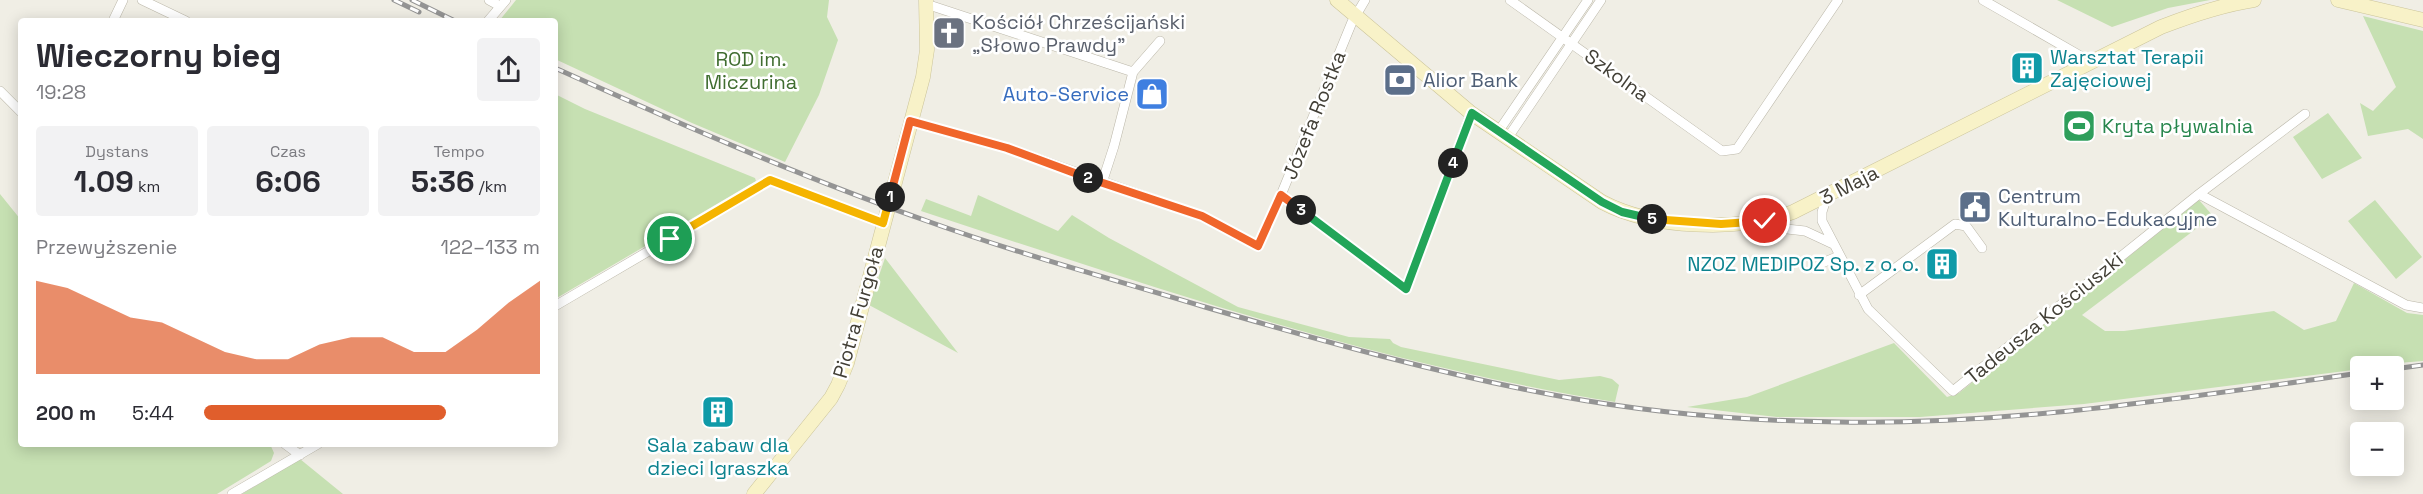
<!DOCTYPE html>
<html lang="pl">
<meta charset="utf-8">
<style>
body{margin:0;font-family:"Space Grotesk",sans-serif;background:#f2f2f3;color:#2b2b33;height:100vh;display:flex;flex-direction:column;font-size:22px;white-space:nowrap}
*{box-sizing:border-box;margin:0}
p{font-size:20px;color:#7c7c81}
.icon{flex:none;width:33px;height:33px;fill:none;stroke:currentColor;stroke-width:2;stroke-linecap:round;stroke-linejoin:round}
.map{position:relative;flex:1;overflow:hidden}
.sheet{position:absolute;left:18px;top:18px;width:540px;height:429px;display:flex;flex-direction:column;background:#fff;border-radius:6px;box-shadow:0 3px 15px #0003}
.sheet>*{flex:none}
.fabs{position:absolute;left:2350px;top:356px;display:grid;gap:12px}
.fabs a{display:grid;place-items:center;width:54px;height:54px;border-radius:6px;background:#fff;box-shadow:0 3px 15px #0003;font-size:30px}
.pin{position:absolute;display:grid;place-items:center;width:51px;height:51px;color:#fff;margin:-26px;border:3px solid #fff;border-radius:50%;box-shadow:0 2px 6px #0007}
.km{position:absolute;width:30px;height:30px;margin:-15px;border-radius:50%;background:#222;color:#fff;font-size:16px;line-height:30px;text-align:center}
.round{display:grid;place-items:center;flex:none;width:63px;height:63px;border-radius:6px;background:#f2f2f3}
.summary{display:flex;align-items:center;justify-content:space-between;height:102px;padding:0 18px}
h1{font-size:33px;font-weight:600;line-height:45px}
.stats{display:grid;grid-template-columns:repeat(3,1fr);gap:9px;height:102px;padding:6px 18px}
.stats div{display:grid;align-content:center;border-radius:6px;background:#f2f2f3;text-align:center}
.stats b{font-size:30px;font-weight:600}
.stats small{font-size:16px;font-weight:400}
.stats p{font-size:16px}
.chart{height:168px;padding:12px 18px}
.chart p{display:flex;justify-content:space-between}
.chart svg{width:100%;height:108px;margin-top:6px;fill:#e05e2c;opacity:.7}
ul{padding:0 18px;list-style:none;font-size:20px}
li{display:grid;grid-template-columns:96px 72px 1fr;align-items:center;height:45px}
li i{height:15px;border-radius:8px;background:#e05e2c}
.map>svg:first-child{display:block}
.green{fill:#c6e0b2}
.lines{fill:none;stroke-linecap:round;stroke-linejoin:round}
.street-casing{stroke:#bbb7a9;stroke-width:10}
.secondary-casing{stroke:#cbc49a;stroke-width:15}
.street{stroke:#fff;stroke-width:9}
.secondary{stroke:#f8f2c8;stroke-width:14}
.rail-casing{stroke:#949494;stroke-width:5}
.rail{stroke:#fff;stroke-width:3;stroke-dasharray:9;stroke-linecap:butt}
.split-1-casing{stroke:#fff;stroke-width:12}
.split-2-casing{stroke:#fff;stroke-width:12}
.split-3-casing{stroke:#fff;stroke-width:12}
.split-4-casing{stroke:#fff;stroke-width:12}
.split-5-casing{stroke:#fff;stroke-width:12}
.split-6-casing{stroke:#fff;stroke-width:12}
.split-1{stroke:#f5b400;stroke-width:8}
.split-2{stroke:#f0652b;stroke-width:8}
.split-3{stroke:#f0652b;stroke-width:8}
.split-4{stroke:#22a559;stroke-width:8}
.split-5{stroke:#22a559;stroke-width:8}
.split-6{stroke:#f5b400;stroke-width:8}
.labels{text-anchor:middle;stroke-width:5;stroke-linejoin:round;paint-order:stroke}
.worship-label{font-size:20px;fill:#5b616d;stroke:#fff;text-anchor:start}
.culture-label{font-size:20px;fill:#0d838f;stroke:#fff;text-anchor:start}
.park-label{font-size:20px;fill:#406d30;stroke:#fff}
.street-label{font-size:20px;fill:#423f36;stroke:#fff}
.service-label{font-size:20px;fill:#4e5e75;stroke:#fff;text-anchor:start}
.shop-label{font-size:20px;fill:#366cbe;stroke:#fff;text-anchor:end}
.leisure-label{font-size:20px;fill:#27864d;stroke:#fff;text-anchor:start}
</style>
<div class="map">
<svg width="2423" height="494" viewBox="0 0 2423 494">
<rect width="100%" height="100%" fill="#f0eee5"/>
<path class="green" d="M 516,0 L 829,0 L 827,17 L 838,40 L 819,95 L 785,162 L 692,123 L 555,59 L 555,21 L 499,21 Z
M 2057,0 L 2210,0 L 2168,8 L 2112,27 Z
M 2363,16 L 2423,31 L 2423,139 L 2408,129 L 2368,136 L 2360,103 L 2373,111 L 2396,87 Z
M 555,94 L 585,109 L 755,178 L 756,181 L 555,299 Z
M 2328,113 L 2362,158 L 2322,179 L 2293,137 Z
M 0,194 L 21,220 L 21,444 L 270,444 L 274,453 L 271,461 L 217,494 L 0,494 Z
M 978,195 L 1058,231 L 1072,215 L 1109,238 L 1238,307 L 1349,337 L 1390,339 L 1393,343 L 1401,347 L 1559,380 L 1600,376 L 1612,379 L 1619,385 L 1615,402 C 1378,364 1149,286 921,211 L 926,199 L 971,216 Z
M 2199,200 L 2213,216 L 2082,315 L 2105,331 L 2124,331 L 2274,311 L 2304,330 L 2336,321 L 2354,283 L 2407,313 L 2423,315 L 2423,361 L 2361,366 L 2361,369 L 2084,404 L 1920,417 L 1777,417 L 1687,407 L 1747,397 L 1894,343 L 1947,397 L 1959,393 Z
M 2375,200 L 2422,257 L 2396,279 L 2348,221 Z
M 885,258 L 958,353 L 869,305 Z
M 300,459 L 343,494 L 242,494 Z"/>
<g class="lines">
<defs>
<path id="street" d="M 142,0 L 186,21
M 489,0 L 500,6
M 1510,0 L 1722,151 L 1737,149 L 1838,0
M 1983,0 L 2091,62
M 926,4 L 1133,72 L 1114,146 L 1102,183
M 113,21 L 123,0
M 488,21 L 506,0
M 1133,72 L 1160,41
M 0,91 L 21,112
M 910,121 L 1007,148 L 1201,216 L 1258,246 L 1281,195 L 1352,22 L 1365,0
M 1498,132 L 1588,0
M 1507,139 L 1601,0
M 2199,194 L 2406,305 L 2423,308
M 1281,195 L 1406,289 L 1471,113
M 1827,196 L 1822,212 L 1822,221 L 1868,309 L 1953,391 L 2199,194 L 2305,114
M 1752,225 L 1805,231 L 1833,244
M 1822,263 L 1839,256
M 1859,295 L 1955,224 L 1966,226 L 1982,248
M 555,306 L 770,180 L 883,223
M 285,444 L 300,455
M 232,494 L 318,444"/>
<path id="secondary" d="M 1337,0 L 1471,113 L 1602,202 C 1653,229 1740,232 1793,212 L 2161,27 C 2192,15 2221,5 2254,0
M 2338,0 L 2423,20
M 754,494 L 831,398 L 838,385 L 847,363 L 923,77 L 927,50 L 926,0"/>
</defs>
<use href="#street" class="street-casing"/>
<use href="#secondary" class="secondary-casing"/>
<use href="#street" class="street"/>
<use href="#secondary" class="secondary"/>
<defs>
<path id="rail" d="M 394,0 L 419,12
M 412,0 L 455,21
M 555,68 C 678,123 801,177 927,221 C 1019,254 1112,279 1205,307 C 1322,341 1440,374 1559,396 C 1651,413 1746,421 1839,422 C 2015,425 2187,397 2361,373
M 2394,369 L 2423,365"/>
</defs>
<use href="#rail" class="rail-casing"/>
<use href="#rail" class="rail"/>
</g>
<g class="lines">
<defs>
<path id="split-1" d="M 670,239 L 770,180 L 883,223 L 890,197"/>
<path id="split-2" d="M 890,197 L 910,121 L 1007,148 L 1088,178"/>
<path id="split-3" d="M 1088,178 L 1202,216 L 1258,246 L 1281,195 L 1301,210"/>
<path id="split-4" d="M 1301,210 L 1406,289 L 1453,163"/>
<path id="split-5" d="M 1453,163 L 1472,113 L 1602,202 L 1622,212 L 1652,219"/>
<path id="split-6" d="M 1652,219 L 1721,224 L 1765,221"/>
</defs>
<use href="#split-1" class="split-1-casing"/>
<use href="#split-2" class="split-2-casing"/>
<use href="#split-3" class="split-3-casing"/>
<use href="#split-4" class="split-4-casing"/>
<use href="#split-5" class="split-5-casing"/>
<use href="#split-6" class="split-6-casing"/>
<use href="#split-1" class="split-1"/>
<use href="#split-2" class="split-2"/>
<use href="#split-3" class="split-3"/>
<use href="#split-4" class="split-4"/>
<use href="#split-5" class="split-5"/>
<use href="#split-6" class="split-6"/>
</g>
<defs>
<symbol id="church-square" viewBox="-11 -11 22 22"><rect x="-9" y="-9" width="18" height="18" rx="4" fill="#6b7280" stroke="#fff"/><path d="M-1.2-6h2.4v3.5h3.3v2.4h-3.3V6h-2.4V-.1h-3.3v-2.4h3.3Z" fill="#fff"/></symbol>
<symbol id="building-square" viewBox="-11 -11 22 22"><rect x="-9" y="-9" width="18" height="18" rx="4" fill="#0f9aa8" stroke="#fff"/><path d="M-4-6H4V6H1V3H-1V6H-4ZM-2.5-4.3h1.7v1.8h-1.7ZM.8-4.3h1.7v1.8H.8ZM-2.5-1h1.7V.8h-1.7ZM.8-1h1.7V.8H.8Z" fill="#fff"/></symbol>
<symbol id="bank-square" viewBox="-11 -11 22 22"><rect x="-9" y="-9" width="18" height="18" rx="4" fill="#5c6f8a" stroke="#fff"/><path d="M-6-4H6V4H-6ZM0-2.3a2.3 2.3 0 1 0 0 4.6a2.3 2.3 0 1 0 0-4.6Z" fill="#fff"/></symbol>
<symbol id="shop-square" viewBox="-11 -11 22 22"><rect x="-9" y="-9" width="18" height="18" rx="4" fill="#3f7fe0" stroke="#fff"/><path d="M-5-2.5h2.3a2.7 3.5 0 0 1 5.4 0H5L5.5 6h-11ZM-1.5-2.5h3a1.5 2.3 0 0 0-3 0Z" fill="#fff"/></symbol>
<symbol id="stadium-square" viewBox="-11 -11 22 22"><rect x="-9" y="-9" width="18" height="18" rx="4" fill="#2e9e5b" stroke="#fff"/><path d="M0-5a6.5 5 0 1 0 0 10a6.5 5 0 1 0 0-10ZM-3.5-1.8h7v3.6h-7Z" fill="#fff"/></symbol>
<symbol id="civic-square" viewBox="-11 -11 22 22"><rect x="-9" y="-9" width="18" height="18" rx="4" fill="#5c6f8a" stroke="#fff"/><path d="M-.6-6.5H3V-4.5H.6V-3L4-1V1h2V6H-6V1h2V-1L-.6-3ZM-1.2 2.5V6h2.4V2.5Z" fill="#fff"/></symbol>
</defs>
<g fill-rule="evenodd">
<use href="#church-square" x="930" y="14" width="38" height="38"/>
<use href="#building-square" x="2008" y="49" width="38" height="38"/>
<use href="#bank-square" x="1381" y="61" width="38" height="38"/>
<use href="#shop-square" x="1133" y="75" width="38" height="38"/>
<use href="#stadium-square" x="2060" y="107" width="38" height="38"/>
<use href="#civic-square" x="1956" y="188" width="38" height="38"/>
<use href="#building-square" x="1923" y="245" width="38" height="38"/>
<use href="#building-square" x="699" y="393" width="38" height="38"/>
</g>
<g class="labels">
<g class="worship-label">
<text x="972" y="29">Kościół Chrześcijański<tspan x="972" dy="23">„Słowo Prawdy”</tspan></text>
</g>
<g class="culture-label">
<text x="2050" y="64">Warsztat Terapii<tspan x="2050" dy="23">Zajęciowej</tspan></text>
<text x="1919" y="271" text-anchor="end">NZOZ MEDIPOZ Sp. z o. o.</text>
<text x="718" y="452" text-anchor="middle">Sala zabaw dla<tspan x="718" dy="23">dzieci Igraszka</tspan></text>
</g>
<g class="park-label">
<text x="751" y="66">ROD im.<tspan x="751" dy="23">Miczurina</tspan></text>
</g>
<g class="street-label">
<text transform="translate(1617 75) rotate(36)" y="7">Szkolna</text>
<text transform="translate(1314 115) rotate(-68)" y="7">Józefa Rostka</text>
<text transform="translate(1849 185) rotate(-27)" y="7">3 Maja</text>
<text transform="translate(858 312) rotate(-74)" y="7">Piotra Furgoła</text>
<text transform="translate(2044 318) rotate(-39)" y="7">Tadeusza Kościuszki</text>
</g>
<g class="service-label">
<text x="1423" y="87">Alior Bank</text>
<text x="1998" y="203">Centrum<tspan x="1998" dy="23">Kulturalno-Edukacyjne</tspan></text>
</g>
<g class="shop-label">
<text x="1129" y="101">Auto-Service</text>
</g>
<g class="leisure-label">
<text x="2102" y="133">Kryta pływalnia</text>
</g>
</g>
</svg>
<div class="fabs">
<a>+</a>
<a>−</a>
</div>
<div class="pin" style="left:670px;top:239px;background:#1e9e55"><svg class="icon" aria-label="arrive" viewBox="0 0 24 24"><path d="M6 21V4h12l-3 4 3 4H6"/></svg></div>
<div class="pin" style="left:1765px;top:221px;background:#d93025"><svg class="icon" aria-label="check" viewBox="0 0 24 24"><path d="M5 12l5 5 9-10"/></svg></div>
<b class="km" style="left:890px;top:197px">1</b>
<b class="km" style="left:1088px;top:178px">2</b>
<b class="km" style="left:1301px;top:210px">3</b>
<b class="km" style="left:1453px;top:163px">4</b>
<b class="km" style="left:1652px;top:219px">5</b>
<section class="sheet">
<div class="summary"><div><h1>Wieczorny bieg</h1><p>19:28</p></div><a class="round"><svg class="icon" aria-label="share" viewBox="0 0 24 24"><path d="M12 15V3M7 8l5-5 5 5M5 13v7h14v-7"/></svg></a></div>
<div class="stats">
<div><p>Dystans</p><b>1.09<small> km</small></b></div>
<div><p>Czas</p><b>6:06</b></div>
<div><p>Tempo</p><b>5:36<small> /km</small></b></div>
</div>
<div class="chart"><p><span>Przewyższenie</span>122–133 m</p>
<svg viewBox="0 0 160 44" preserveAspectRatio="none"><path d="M0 44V6L10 9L20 15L30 21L40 23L50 29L60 35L70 38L80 38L90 32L100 29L110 29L120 35L130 35L140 26L150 15L160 6V44z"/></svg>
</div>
<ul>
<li><b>200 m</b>5:44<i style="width:72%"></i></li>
</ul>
</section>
</div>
